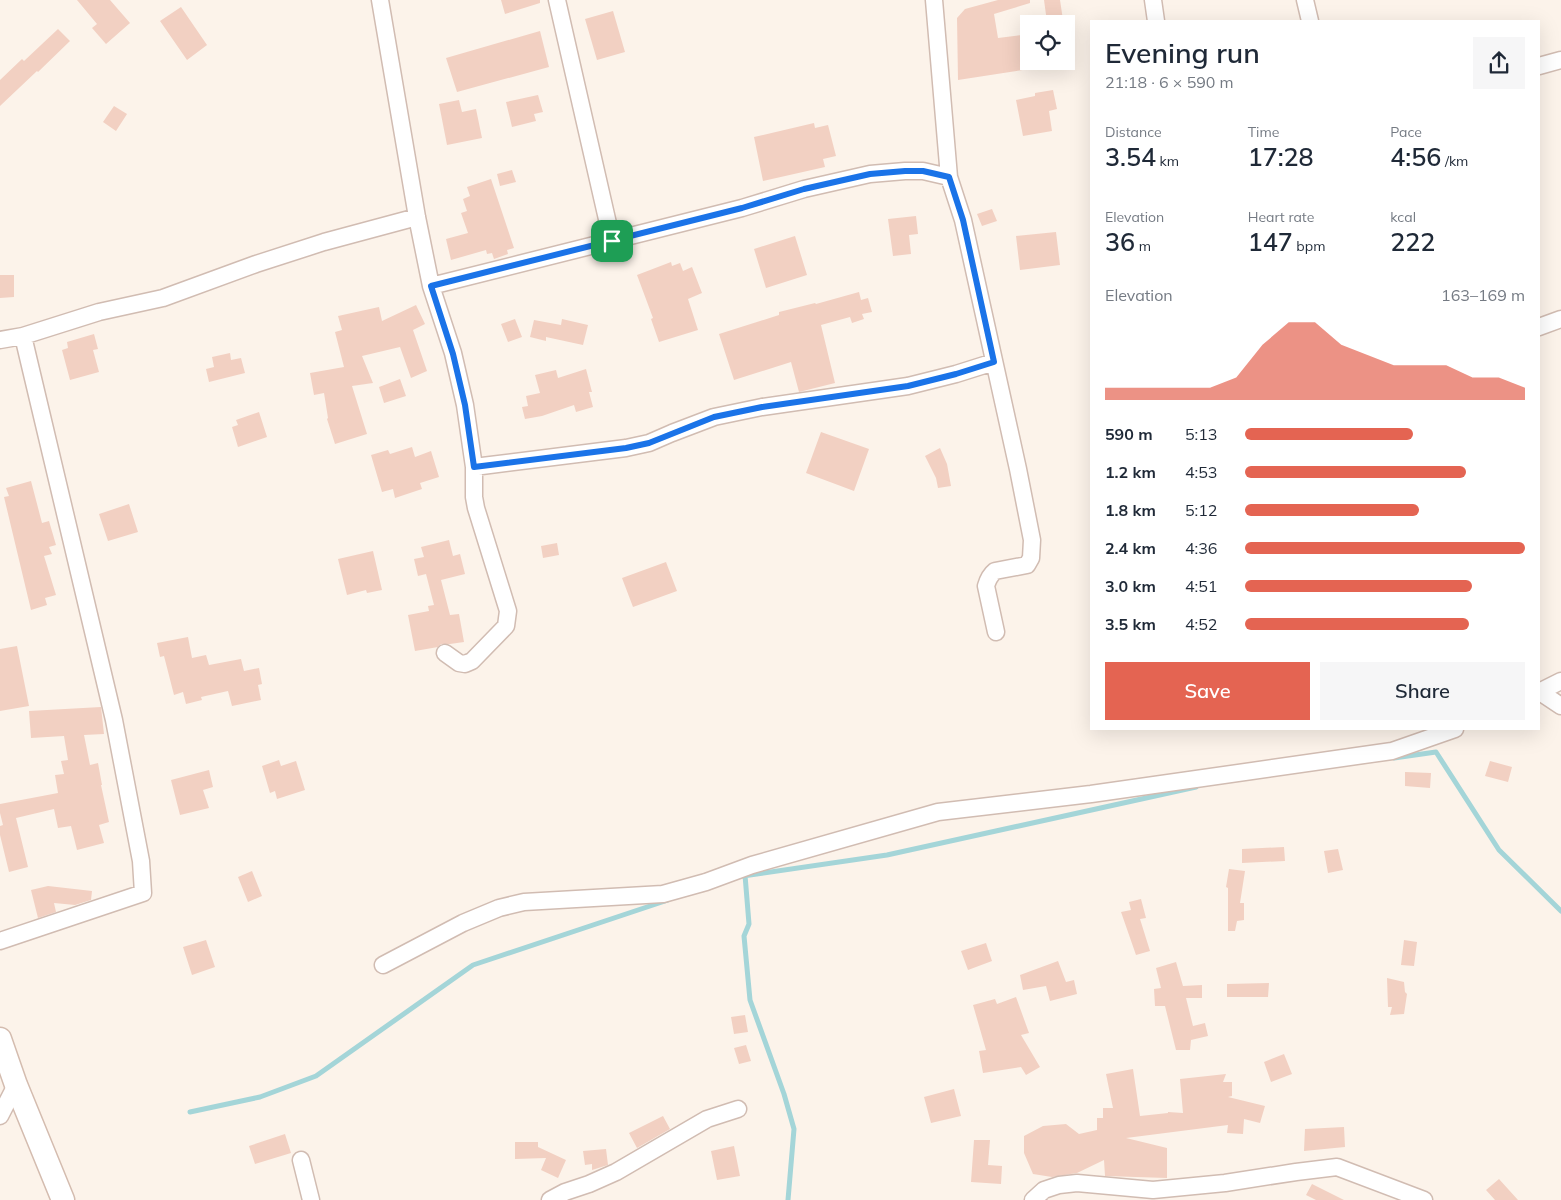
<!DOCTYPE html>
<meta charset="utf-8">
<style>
body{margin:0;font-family:Mulish,sans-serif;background:#f6f6f7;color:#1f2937;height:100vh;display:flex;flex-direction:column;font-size:19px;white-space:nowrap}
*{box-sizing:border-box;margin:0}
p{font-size:16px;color:#747a83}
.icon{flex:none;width:28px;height:28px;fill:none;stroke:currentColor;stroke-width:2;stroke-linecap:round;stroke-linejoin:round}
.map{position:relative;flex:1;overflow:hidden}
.drawer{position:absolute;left:1090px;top:20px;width:450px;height:710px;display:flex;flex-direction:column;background:#fff;border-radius:0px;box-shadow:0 5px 20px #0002}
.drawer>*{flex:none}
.buttons{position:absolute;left:1020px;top:15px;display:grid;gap:10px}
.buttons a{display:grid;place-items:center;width:55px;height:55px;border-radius:0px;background:#fff;box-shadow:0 5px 20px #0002;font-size:25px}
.pin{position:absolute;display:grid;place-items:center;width:42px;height:42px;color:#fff;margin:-21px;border-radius:10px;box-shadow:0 2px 8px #0006}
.round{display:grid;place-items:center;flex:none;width:52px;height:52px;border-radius:0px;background:#f6f6f7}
.headline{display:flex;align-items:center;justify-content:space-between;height:85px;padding:0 15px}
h1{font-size:28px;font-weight:600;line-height:38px}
.stats{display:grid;grid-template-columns:repeat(3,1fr);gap:8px;height:85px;padding:5px 15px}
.stats div{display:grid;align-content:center}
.stats b{font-size:25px;font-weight:600}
.stats small{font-size:14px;font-weight:400}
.stats p{font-size:14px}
.chart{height:140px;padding:10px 15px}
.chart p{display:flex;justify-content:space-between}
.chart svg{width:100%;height:90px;margin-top:5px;fill:#e46452;opacity:.7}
.action{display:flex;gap:10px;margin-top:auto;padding:10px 15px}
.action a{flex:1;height:58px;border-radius:0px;background:#e46452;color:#fff;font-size:20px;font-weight:600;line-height:58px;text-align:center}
.action a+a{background:#f6f6f7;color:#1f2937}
ul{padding:0 15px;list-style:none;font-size:16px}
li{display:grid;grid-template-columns:80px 60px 1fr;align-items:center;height:38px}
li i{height:12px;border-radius:6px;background:#e46452}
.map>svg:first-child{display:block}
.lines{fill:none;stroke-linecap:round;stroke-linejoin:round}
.stream{stroke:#a4d5d8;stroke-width:5}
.building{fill:#f2d0c2}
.street-casing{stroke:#d1bcb2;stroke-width:19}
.secondary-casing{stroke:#d4bcaf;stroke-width:25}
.street{stroke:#fff;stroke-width:16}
.secondary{stroke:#fff;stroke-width:22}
.route-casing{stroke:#fff;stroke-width:10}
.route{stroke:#1a73e8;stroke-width:6}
</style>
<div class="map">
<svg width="1561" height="1200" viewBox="0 0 1561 1200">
<rect width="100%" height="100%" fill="#fcf3ea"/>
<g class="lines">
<path class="stream" d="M 1394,758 L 1436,752 L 1499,850 L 1561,911
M 745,875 L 749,924 L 744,936 L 750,1000 L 784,1094 L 794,1129 L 788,1200
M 743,876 L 887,855 L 1196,787
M 190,1112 L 260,1097 L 316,1076 L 473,965 L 668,900"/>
</g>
<path class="building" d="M 77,0 L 110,0 L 130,23 L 106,44 L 92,28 L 97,24 Z
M 501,0 L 540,0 L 540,3 L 505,14 Z
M 998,0 L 1030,0 L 1030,3 L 994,14 L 998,38 L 1029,34 L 1029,69 L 958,80 L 957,18 L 965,9 Z
M 1044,0 L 1060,0 L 1063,20 L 1047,22 Z
M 181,7 L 207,45 L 187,60 L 160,21 Z
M 613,11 L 625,52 L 597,60 L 585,19 Z
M 58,29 L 70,41 L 38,72 L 37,71 L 0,106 L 0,80 L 22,59 L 24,61 Z
M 540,31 L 549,67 L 457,92 L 446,58 Z
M 1053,90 L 1057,109 L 1049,111 L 1052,131 L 1023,136 L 1016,100 L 1035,96 L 1035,93 Z
M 538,95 L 543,112 L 534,114 L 536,121 L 512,127 L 506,102 Z
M 459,100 L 462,112 L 476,109 L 482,138 L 447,145 L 439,104 Z
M 114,106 L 127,114 L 116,131 L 103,122 Z
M 814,123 L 815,128 L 828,125 L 836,156 L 823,159 L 825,167 L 763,181 L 754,137 Z
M 512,170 L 516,182 L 500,186 L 497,174 Z
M 491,179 L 514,248 L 507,250 L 508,254 L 494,259 L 492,253 L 487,254 L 486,250 L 451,260 L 446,239 L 468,233 L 461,213 L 467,211 L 463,199 L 470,196 L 467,187 Z
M 992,209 L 997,221 L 982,226 L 977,214 Z
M 916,216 L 918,234 L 909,235 L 911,254 L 893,256 L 888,219 Z
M 1056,232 L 1060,265 L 1020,270 L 1016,236 Z
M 795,236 L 807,275 L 766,288 L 754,249 Z
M 671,262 L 672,266 L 680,263 L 683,271 L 692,267 L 702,293 L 688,299 L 698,330 L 659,342 L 651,319 L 653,318 L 637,275 Z
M 0,275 L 14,275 L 14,297 L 0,298 Z
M 859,292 L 861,300 L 868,298 L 872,312 L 862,314 L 864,319 L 852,323 L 850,317 L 821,325 L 835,383 L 799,392 L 791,362 L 734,380 L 719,334 L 779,315 L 779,312 L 815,303 L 816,304 Z
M 416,305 L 425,324 L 413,330 L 427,371 L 411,378 L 400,347 L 362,356 L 373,383 L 352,386 L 367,434 L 335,444 L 327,419 L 328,418 L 324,393 L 314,395 L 310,373 L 344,367 L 335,332 L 342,330 L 338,316 L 379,307 L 382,321 Z
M 515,319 L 522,337 L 508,342 L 501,324 Z
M 562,319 L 588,325 L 583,345 L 546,337 L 546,341 L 530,337 L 534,320 L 561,325 Z
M 94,334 L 98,349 L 93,350 L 99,372 L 70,380 L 62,350 L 68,348 L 67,342 Z
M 230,353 L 231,360 L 241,358 L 245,373 L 209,382 L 206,369 L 214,367 L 212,357 Z
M 586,369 L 592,392 L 589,392 L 593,407 L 576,412 L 574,405 L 542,416 L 525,419 L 522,407 L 528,406 L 526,396 L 540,393 L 535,375 L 556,370 L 558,378 Z
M 400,379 L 406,396 L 384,403 L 379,387 Z
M 259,412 L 267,437 L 238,447 L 232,427 L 238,425 L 236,420 Z
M 821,432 L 869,449 L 854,491 L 806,473 Z
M 412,447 L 415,457 L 431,451 L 439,477 L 420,483 L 422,489 L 395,498 L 393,489 L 382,492 L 371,455 L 388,450 L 390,454 Z
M 940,448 L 947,464 L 951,486 L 938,488 L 936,478 L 925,456 Z
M 31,481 L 42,523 L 49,521 L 56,545 L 49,547 L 52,554 L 44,556 L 56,595 L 45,598 L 47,605 L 31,610 L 4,497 L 9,496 L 6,488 Z
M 129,504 L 138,532 L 108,541 L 99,514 Z
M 449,540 L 453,556 L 460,554 L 465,574 L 441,580 L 450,615 L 459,614 L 464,642 L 450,644 L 441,644 L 438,647 L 415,651 L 408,615 L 429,611 L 428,606 L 434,605 L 426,574 L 418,576 L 414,559 L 424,557 L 421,547 Z
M 557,543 L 559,555 L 543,558 L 541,546 Z
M 373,551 L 382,590 L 367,593 L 366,590 L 347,595 L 338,559 Z
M 666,562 L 677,591 L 633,607 L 622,578 Z
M 188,637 L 192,658 L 206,655 L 209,665 L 241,659 L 244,671 L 259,668 L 262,684 L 258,685 L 261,700 L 232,706 L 228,691 L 201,697 L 202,700 L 186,704 L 183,692 L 174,695 L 164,656 L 160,657 L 157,643 Z
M 17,646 L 29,706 L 0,711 L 0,649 Z
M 101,707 L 104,734 L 84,735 L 90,765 L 98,763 L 102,785 L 101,785 L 109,822 L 99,825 L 104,843 L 77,850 L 71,826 L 58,828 L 54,809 L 16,818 L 28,867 L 9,872 L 0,835 L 0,826 L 3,825 L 0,813 L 0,804 L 58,793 L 55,775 L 64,774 L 61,761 L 68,760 L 64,736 L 31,738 L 29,711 Z
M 279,760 L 281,766 L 296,761 L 305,790 L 277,799 L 275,791 L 270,793 L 262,766 Z
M 1490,761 L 1512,767 L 1508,782 L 1485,776 Z
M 209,770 L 213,787 L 203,790 L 209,808 L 180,815 L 171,780 Z
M 1405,772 L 1431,773 L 1430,788 L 1405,786 Z
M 1284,847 L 1285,861 L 1242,863 L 1242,849 Z
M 1338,849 L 1343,870 L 1328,873 L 1324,851 Z
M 1229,869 L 1245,871 L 1240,903 L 1244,903 L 1244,920 L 1237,921 L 1235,931 L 1228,931 L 1228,888 L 1226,887 Z
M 252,871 L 262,896 L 248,902 L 238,877 Z
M 48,886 L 92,891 L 91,900 L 75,905 L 54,903 L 56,912 L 38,918 L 31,890 Z
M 1141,899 L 1146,918 L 1140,919 L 1150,951 L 1136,955 L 1121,912 L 1131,910 L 1129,902 Z
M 206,940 L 215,967 L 192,975 L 183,947 Z
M 1404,940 L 1417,942 L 1414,966 L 1401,965 Z
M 986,943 L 992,961 L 968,970 L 961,951 Z
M 1058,961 L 1066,982 L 1074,980 L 1077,994 L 1050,1001 L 1046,986 L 1023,990 L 1020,975 Z
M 1176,962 L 1183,986 L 1202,985 L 1202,998 L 1186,998 L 1193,1026 L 1205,1023 L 1208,1036 L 1191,1040 L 1190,1050 L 1176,1050 L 1165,1006 L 1155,1006 L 1154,989 L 1161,988 L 1156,968 Z
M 1387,978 L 1404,982 L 1405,992 L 1407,994 L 1404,1014 L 1390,1015 L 1392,1007 L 1388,1007 Z
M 1269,983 L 1268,997 L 1227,997 L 1227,984 Z
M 1016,997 L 1029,1033 L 1021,1035 L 1040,1067 L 1026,1075 L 1021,1067 L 983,1073 L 979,1051 L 986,1050 L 973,1005 L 995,999 L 997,1004 Z
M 745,1015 L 748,1032 L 734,1034 L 731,1017 Z
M 746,1045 L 751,1061 L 739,1064 L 734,1048 Z
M 1284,1054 L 1292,1074 L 1271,1082 L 1264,1062 Z
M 1133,1069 L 1140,1116 L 1168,1113 L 1168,1112 L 1183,1113 L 1180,1079 L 1226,1074 L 1223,1082 L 1232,1082 L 1232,1096 L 1228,1097 L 1265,1106 L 1260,1123 L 1244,1119 L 1243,1134 L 1227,1133 L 1228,1125 L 1126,1138 L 1167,1148 L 1167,1178 L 1105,1176 L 1104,1160 L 1077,1173 L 1052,1177 L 1033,1174 L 1024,1153 L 1024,1136 L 1043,1126 L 1066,1124 L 1079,1134 L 1097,1130 L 1097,1118 L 1103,1118 L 1103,1108 L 1113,1108 L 1106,1074 Z
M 954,1089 L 961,1116 L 931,1123 L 924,1097 Z
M 663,1116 L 670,1129 L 637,1148 L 629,1133 Z
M 1344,1127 L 1345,1147 L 1304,1151 L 1305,1129 Z
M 285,1134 L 291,1153 L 255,1164 L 249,1146 Z
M 974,1140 L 990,1140 L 988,1165 L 1002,1166 L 1001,1184 L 971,1182 Z
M 515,1142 L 538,1142 L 538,1147 L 566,1160 L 558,1178 L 541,1170 L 546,1158 L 515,1159 Z
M 734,1146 L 740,1176 L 717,1180 L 711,1151 Z
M 606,1149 L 608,1165 L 592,1170 L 592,1164 L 585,1165 L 583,1151 Z
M 1499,1179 L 1518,1200 L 1495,1200 L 1486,1190 Z
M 1312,1184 L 1344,1200 L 1316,1200 L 1306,1195 Z"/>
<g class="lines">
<defs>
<path id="street" d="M 380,0 L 417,217 L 431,286 L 453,353 L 465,405 L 474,467 L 474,497 L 476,508 L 508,611 L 506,626 L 472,661 L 465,664 L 459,663 L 445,653
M 557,0 L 612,241
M 934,0 L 949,177 L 963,220 L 1018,469 L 1032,540 L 1031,558 L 1027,565 L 995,571 C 990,575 988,579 986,586 L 996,632
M 1153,0 L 1156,21
M 1305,0 L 1310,21
M 1539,66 L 1561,60
M 431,286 L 742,208 L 804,189 L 870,174 L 905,171 L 923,171 L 949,177
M 1539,327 L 1561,319
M 0,340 L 23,336 L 99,312 L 163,298 L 256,264 L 324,242 L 417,217
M 474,467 L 626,448 L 649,443 L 672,433 L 714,417 L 762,407 L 908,386 L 956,374 L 994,362
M 1539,692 L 1561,681
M 1540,692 L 1561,706
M 0,941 L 143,893 L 141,861 L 114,720 L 23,336
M 383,965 L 463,923 L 499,908 L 524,902 L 663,894 L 706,882 L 752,865 L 938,812 L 1091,794 L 1392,751 L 1455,729
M 0,1116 L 16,1085
M 301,1160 L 311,1200
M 550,1200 L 565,1192 L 589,1184 L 616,1172 L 707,1119 L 738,1109
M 1033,1200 L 1044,1190 L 1059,1185 L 1077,1183 L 1153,1190 L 1225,1183 L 1296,1172 L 1337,1167 L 1424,1200"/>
<path id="secondary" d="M 0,1039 L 16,1085 L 63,1200"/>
</defs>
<use href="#street" class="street-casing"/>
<use href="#secondary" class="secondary-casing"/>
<use href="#street" class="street"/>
<use href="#secondary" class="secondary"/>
</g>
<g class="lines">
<defs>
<path id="route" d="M 905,171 L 923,171 L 949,177 L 963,220 L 994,362 L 956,374 L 908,386 L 762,407 L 714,417 L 649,443 L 626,448 L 474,467 L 465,405 L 453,354 L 431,286 L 742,208 L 804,189 L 870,174 Z"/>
</defs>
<use href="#route" class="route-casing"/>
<use href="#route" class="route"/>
</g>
</svg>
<div class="buttons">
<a><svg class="icon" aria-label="locate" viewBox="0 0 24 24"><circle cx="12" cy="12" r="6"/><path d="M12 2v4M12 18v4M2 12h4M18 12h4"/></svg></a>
</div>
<div class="pin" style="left:612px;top:241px;background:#1e9e55"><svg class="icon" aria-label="arrive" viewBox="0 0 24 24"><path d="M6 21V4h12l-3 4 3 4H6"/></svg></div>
<section class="drawer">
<div class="headline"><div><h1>Evening run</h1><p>21:18 · 6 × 590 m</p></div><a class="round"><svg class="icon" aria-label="share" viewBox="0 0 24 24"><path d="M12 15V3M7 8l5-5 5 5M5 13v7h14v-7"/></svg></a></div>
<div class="stats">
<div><p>Distance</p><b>3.54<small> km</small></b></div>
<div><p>Time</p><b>17:28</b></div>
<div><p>Pace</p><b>4:56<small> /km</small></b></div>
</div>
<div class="stats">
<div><p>Elevation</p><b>36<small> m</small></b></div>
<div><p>Heart rate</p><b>147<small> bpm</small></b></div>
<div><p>kcal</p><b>222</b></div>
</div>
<div class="chart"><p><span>Elevation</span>163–169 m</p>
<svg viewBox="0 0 160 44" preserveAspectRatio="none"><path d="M0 44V38L10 38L20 38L30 38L40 38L50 33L60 17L70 6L80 6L90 17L100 22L110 27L120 27L130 27L140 33L150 33L160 38V44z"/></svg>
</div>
<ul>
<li><b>590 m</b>5:13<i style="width:60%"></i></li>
<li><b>1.2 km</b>4:53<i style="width:79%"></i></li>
<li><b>1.8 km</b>5:12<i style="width:62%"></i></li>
<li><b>2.4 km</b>4:36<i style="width:100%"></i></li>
<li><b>3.0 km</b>4:51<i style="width:81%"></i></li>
<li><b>3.5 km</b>4:52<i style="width:80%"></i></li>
</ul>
<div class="action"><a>Save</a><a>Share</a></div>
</section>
</div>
